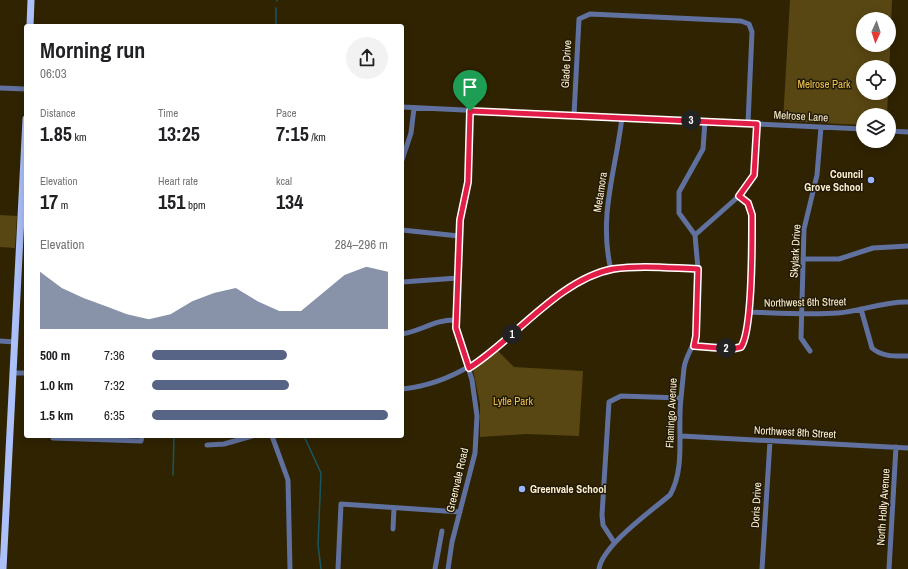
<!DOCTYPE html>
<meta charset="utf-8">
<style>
body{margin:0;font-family:"Archivo Narrow",sans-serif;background:#f2f2f2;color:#202124;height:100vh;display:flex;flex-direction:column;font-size:15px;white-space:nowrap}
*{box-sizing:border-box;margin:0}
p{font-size:13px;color:#757577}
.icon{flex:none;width:22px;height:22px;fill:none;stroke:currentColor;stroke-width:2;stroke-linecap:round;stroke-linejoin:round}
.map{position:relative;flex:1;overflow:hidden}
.details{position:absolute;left:24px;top:24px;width:380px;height:414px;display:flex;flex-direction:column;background:#fff;border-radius:4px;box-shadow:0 2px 10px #0003}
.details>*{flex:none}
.needle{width:26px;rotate:183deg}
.fabs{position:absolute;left:856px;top:12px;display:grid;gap:8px}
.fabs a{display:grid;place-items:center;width:40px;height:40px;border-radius:50%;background:#fff;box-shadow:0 2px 10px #0003;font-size:20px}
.pin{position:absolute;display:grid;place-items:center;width:34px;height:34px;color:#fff;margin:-41px -17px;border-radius:50% 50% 50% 0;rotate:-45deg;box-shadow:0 0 4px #0007}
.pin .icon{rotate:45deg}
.km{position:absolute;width:20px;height:20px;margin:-10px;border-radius:50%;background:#222;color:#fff;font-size:11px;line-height:20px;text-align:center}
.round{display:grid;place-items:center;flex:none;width:42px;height:42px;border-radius:21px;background:#f2f2f2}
.summary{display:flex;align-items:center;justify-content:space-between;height:68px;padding:0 16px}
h1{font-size:22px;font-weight:700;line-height:30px}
.stats{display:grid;grid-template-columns:repeat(3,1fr);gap:6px;height:68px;padding:4px 16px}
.stats div{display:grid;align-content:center}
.stats b{font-size:20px;font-weight:700}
.stats small{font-size:11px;font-weight:400}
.stats p{font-size:11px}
.chart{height:112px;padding:8px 16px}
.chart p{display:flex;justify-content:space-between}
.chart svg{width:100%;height:72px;margin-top:4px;fill:#576486;opacity:.7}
ul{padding:0 16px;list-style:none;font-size:13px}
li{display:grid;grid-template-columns:64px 48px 1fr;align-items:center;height:30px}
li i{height:10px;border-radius:5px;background:#576486}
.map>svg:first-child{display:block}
.park{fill:#594713;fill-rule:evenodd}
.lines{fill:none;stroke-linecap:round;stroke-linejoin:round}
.stream{stroke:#1a5861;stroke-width:1.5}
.minor{stroke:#61719f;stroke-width:5}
.major{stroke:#acc1fa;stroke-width:7}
.route-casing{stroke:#fff;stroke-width:8}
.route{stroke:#e11d48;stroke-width:5}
.poi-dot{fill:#9ab5fd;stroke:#221a06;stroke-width:1.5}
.labels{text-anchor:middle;stroke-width:3;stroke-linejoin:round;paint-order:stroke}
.street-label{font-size:11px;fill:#fef1d1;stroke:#221a06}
.park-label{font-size:11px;fill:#e9c051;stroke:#221a06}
.poi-label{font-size:11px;font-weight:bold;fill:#fef1d1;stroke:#221a06;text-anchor:end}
</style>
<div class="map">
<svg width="908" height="569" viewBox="0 0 908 569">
<rect width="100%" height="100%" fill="#2f2301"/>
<path class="park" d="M 790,0 L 892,0 L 889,78 L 889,67 L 863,67 L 863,93 L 888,93 L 887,115 L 863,115 L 863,125 L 783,121 ZM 863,19 L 889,19 L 889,45 L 863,45 Z
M 0,215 L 17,216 L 15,248 L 0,247 Z
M 498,351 L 514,367 L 583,371 L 579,436 L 526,434 L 480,437 L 480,404 L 473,369 Z"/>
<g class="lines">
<path class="stream" d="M 277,1 L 277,0
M 276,26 L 276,8
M 304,436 L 321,473 L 318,545 L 321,569
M 173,475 L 174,436"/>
<path class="minor" d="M 0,88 L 26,89
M 402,107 L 863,129
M 574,115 L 579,19 L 590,14 L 741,21 L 749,24 L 752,32 L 748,123
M 889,131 L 908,132
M 402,160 L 411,133 L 414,108
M 402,230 L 459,236
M 695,235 L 739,196 L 754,175 L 757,124
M 803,259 L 839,259 L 873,248 L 908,246
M 611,270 C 598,216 616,170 622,117
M 402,282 L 458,278
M 861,309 L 872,348 C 882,357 895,356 908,356
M 749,312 C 779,313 809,315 838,313 C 862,311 884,301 908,302
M 402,334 C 421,331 436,319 456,320
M 0,341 L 15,342
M 694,346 L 732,349 L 741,347 L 744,343 L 749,312 L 752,215 L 748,203 L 739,196
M 810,351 L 801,338 L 804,229 L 817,175 L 821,127
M 13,373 L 26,373
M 402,389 C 461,383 496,348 540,311 C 553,300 566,288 581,280 C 618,262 658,268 698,269
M 54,436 L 53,438 L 141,441 L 142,436
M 272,436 L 288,480 L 290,569
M 681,436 L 908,448
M 207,445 L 224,444 L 252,436
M 393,529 L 394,508
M 614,542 L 603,525 L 602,515 L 609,402 L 621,396 L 681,398
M 338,569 L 341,504 L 460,512
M 435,569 L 442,531
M 448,569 L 452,542 L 475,453 L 477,416 L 472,380 L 456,328 L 460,220 L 468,182 L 470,111
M 599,569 C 602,546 651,511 670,495 C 686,467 677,430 681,398 C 682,388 683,378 684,368 C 685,358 693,347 696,336 L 698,269 L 695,235 L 679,213 L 679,192 L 703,149 L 705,121
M 762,569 L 770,441
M 889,569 L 896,447"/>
<path class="major" d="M 30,26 L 31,0
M 3,569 L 26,119"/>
</g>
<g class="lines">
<defs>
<path id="route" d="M 470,111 L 757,124 L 754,175 L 739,196 L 748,203 L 752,215 C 752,239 753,330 741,347 L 732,349 L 694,346 L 696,336 L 698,269 C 669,268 641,265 613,269 C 559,279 514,340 469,368 L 456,328 L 460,220 L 468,182 Z"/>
</defs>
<use href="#route" class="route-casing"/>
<use href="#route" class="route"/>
</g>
<g class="poi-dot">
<circle cx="871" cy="180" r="4"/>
<circle cx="522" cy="489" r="4"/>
</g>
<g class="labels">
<g class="street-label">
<text transform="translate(566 64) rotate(-87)" y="4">Glade Drive</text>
<text transform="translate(801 116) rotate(3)" y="4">Melrose Lane</text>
<text transform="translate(600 192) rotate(-81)" y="4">Metamora</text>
<text transform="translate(795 251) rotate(-87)" y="4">Skylark Drive</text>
<text transform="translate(805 302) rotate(-1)" y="4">Northwest 6th Street</text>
<text transform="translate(671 413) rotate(-87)" y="4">Flamingo Avenue</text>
<text transform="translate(795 432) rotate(3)" y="4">Northwest 8th Street</text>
<text transform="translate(457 480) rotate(-77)" y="4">Greenvale Road</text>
<text transform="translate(756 505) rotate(-87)" y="4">Doris Drive</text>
<text transform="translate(883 507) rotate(-86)" y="4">North Holly Avenue</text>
</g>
<g class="park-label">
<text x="824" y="88">Melrose Park</text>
<text x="513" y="405">Lytle Park</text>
</g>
<g class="poi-label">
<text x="863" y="178">Council<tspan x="863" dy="13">Grove School</tspan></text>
<text x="530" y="493" text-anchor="start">Greenvale School</text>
</g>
</g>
</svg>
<div class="fabs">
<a><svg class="needle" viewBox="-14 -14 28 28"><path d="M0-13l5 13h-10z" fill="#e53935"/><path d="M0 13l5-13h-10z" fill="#757577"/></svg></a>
<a><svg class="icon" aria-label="locate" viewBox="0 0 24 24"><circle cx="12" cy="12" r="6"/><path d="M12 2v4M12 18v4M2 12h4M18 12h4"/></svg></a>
<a><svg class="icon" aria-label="layers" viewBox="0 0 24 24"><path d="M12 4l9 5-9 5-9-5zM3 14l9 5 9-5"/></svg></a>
</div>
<div class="pin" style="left:470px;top:111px;background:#1e9e55"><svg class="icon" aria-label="arrive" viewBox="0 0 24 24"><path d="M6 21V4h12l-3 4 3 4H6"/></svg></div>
<b class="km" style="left:512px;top:334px">1</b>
<b class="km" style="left:726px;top:348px">2</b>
<b class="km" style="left:691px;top:120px">3</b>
<section class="details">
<div class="summary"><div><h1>Morning run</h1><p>06:03</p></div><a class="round"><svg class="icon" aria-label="share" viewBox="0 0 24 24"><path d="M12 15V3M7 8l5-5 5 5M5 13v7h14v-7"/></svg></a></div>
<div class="stats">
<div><p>Distance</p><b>1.85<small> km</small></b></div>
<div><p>Time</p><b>13:25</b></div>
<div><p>Pace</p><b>7:15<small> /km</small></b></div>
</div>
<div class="stats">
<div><p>Elevation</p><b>17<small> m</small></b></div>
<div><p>Heart rate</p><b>151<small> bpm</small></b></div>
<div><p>kcal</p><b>134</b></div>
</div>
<div class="chart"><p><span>Elevation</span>284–296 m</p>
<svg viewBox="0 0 160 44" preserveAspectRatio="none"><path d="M0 44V9L10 19L20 25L30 30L40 35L50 38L60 35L70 27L80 22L90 19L100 27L110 33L120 33L130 22L140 11L150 6L160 9V44z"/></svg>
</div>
<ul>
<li><b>500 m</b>7:36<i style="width:57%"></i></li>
<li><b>1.0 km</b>7:32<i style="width:58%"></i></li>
<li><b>1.5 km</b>6:35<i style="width:100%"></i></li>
</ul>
</section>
</div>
